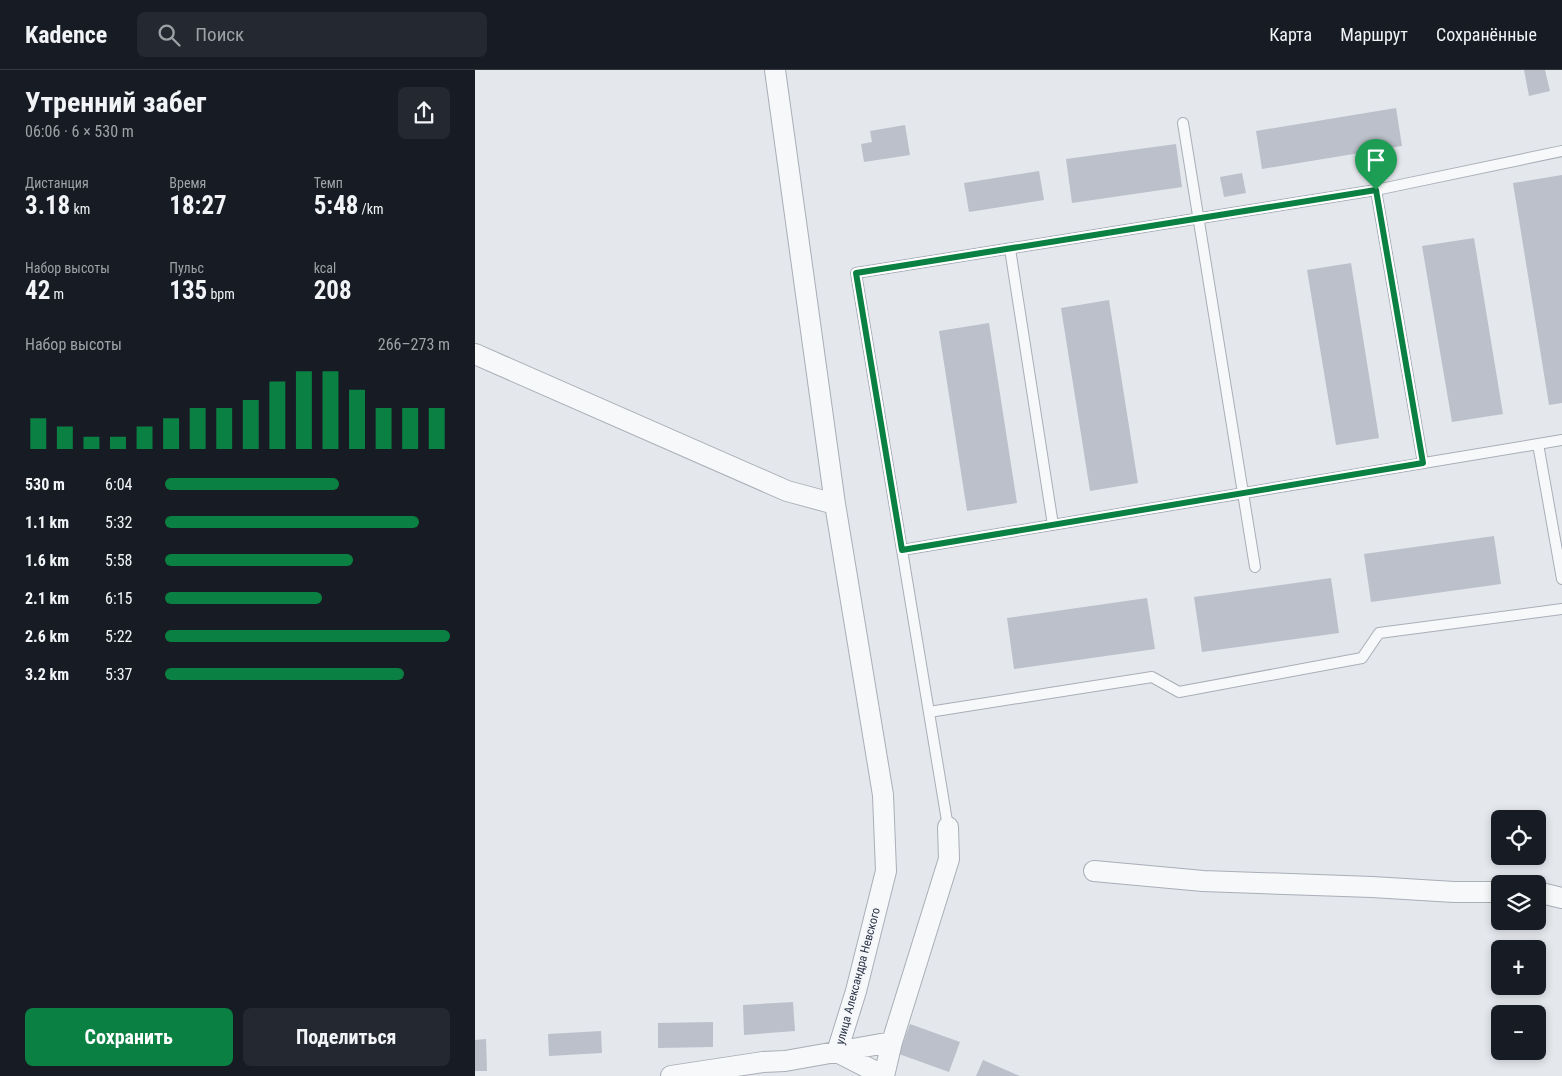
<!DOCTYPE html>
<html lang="ru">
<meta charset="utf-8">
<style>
body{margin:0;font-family:"Roboto Condensed",sans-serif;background:#242831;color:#f1f3f6;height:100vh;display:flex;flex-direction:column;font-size:19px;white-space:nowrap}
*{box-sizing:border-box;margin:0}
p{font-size:16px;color:#9ea1a6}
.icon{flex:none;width:28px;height:28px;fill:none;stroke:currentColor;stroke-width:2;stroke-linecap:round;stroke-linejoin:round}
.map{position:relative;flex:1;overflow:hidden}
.sheet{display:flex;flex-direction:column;background:#171b24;width:475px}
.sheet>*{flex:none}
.fabs{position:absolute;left:1016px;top:740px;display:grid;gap:10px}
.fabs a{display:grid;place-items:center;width:55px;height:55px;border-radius:8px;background:#171b24;box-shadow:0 2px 8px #0003;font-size:25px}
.pin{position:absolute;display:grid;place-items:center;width:42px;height:42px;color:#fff;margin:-51px -21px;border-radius:50% 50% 50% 0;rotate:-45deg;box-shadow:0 0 5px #0007}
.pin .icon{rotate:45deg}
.round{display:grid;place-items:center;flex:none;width:52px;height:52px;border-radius:8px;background:#242831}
.headline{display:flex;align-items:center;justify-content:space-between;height:85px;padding:0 25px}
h1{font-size:28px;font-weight:700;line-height:38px}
.metrics{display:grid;grid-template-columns:repeat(3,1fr);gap:8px;height:85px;padding:5px 25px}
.metrics div{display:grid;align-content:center}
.metrics b{font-size:25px;font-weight:700}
.metrics small{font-size:14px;font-weight:400}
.metrics p{font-size:14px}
.chart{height:140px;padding:10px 25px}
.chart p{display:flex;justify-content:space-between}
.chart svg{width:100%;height:90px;margin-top:5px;stroke:#0b8043;stroke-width:6}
.cta{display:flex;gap:10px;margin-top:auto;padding:10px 25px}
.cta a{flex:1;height:58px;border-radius:8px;background:#0b8043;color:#fff;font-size:20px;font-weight:700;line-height:58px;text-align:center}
.cta a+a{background:#242831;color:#f1f3f6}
ul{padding:0 25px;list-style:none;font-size:16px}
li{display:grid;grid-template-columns:80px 60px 1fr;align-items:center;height:38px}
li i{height:12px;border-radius:6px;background:#0b8043}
header{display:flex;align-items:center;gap:30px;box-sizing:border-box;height:70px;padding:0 25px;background:#171b24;border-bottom:1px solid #363941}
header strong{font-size:24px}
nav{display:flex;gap:28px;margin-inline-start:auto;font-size:18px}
.search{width:350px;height:45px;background:#242831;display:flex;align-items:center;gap:12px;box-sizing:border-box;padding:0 18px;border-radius:8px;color:#9ea1a6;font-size:19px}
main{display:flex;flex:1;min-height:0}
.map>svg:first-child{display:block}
.building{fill:#bbc0ca}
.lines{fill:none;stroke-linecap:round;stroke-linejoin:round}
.lane-casing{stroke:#a9aeb7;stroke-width:12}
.street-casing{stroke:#a9aeb7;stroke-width:22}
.lane{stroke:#f7f8fa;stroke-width:10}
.street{stroke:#f7f8fa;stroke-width:20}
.route-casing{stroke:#fff;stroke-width:10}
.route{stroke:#0b8043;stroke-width:6}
.labels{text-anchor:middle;stroke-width:4.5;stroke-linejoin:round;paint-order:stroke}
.street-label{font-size:12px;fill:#2b3445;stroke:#f4f6f9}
</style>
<header>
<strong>Kadence</strong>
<div class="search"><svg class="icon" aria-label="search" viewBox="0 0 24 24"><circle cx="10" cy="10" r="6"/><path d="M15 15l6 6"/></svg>Поиск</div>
<nav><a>Карта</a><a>Маршрут</a><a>Сохранённые</a></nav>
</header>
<main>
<section class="sheet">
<div class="headline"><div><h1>Утренний забег</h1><p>06:06 · 6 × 530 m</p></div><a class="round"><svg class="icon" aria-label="share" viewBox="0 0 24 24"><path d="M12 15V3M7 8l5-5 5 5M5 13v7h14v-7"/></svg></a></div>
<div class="metrics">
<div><p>Дистанция</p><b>3.18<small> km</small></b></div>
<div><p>Время</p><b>18:27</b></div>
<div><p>Темп</p><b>5:48<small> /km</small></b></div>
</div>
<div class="metrics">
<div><p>Набор высоты</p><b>42<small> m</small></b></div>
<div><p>Пульс</p><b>135<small> bpm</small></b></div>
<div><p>kcal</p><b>208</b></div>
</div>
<div class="chart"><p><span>Набор высоты</span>266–273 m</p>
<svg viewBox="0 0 160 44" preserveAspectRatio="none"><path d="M5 44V29M15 44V33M25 44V38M35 44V38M45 44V33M55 44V29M65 44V24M75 44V24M85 44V20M95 44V11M105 44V6M115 44V6M125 44V15M135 44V24M145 44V24M155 44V24"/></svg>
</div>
<ul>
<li><b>530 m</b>6:04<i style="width:61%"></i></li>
<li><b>1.1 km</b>5:32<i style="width:89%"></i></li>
<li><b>1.6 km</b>5:58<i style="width:66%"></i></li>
<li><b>2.1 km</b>6:15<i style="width:55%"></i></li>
<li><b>2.6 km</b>5:22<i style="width:100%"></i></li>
<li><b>3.2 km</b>5:37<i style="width:84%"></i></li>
</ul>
<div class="cta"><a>Сохранить</a><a>Поделиться</a></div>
</section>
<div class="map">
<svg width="1087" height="1006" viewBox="0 0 1087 1006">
<rect width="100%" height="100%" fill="#e4e7ec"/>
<path class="building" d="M 1049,0 L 1070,0 L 1075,21 L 1054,26 Z
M 921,38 L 927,76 L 787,99 L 781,61 Z
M 430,55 L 435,85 L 389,92 L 386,74 L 397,72 L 395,61 Z
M 701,74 L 707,117 L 597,133 L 591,89 Z
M 564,101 L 569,130 L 494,142 L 489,113 Z
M 767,103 L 771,123 L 749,127 L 745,107 Z
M 1087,105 L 1087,333 L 1074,335 L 1038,113 Z
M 999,168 L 1028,344 L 977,352 L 947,176 Z
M 876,193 L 904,368 L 861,375 L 832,200 Z
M 634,230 L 663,413 L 615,421 L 586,238 Z
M 514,253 L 542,433 L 492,441 L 464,261 Z
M 1019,466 L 1026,514 L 896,532 L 889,484 Z
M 856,508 L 864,563 L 727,582 L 719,527 Z
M 672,528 L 680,579 L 539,599 L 532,548 Z
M 318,932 L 320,961 L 269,965 L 268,935 Z
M 238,952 L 238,977 L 183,978 L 183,953 Z
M 435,954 L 485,972 L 474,1002 L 424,984 Z
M 126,961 L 127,983 L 74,986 L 73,964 Z
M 11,969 L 12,1001 L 0,1001 L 0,970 Z
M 508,990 L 545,1006 L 501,1006 Z"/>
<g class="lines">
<defs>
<path id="lane" d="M 708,53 L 780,497
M 901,120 L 948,393
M 535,179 L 578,455
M 1063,374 L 1087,509
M 427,480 L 381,203 L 901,120 L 1087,81
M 454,642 L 677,607 L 704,622 L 887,588 L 904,563 L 1087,539
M 473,757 L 427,480 L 1087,370"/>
<path id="street" d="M 300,0 L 360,434 L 408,725 L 411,801 L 381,921 L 362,982 L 409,1006
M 0,284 L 312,421 L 360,434
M 619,801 L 728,811 L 897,817 L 979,822 L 1025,822
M 1062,822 L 1087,828
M 196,1006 L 288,992 L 310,991 L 417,972
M 409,1006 L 417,972 L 474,789 L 473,757"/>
</defs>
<use href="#lane" class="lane-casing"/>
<use href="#street" class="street-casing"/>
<use href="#lane" class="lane"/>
<use href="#street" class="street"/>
</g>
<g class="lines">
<defs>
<path id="route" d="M 901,120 L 948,393 L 427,480 L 381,203 Z"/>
</defs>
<use href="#route" class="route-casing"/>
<use href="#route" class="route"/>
</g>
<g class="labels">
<g class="street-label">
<text transform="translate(383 906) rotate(-75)" y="4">улица Александра Невского</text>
</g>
</g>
</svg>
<div class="fabs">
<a><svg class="icon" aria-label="locate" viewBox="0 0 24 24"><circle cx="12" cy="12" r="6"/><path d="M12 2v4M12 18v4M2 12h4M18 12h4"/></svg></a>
<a><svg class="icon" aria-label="layers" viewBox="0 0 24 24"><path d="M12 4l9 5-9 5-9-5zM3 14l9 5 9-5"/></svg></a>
<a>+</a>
<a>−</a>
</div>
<div class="pin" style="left:901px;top:120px;background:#1e9e55"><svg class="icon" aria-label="arrive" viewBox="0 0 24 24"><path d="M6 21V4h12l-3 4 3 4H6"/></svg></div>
</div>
</main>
